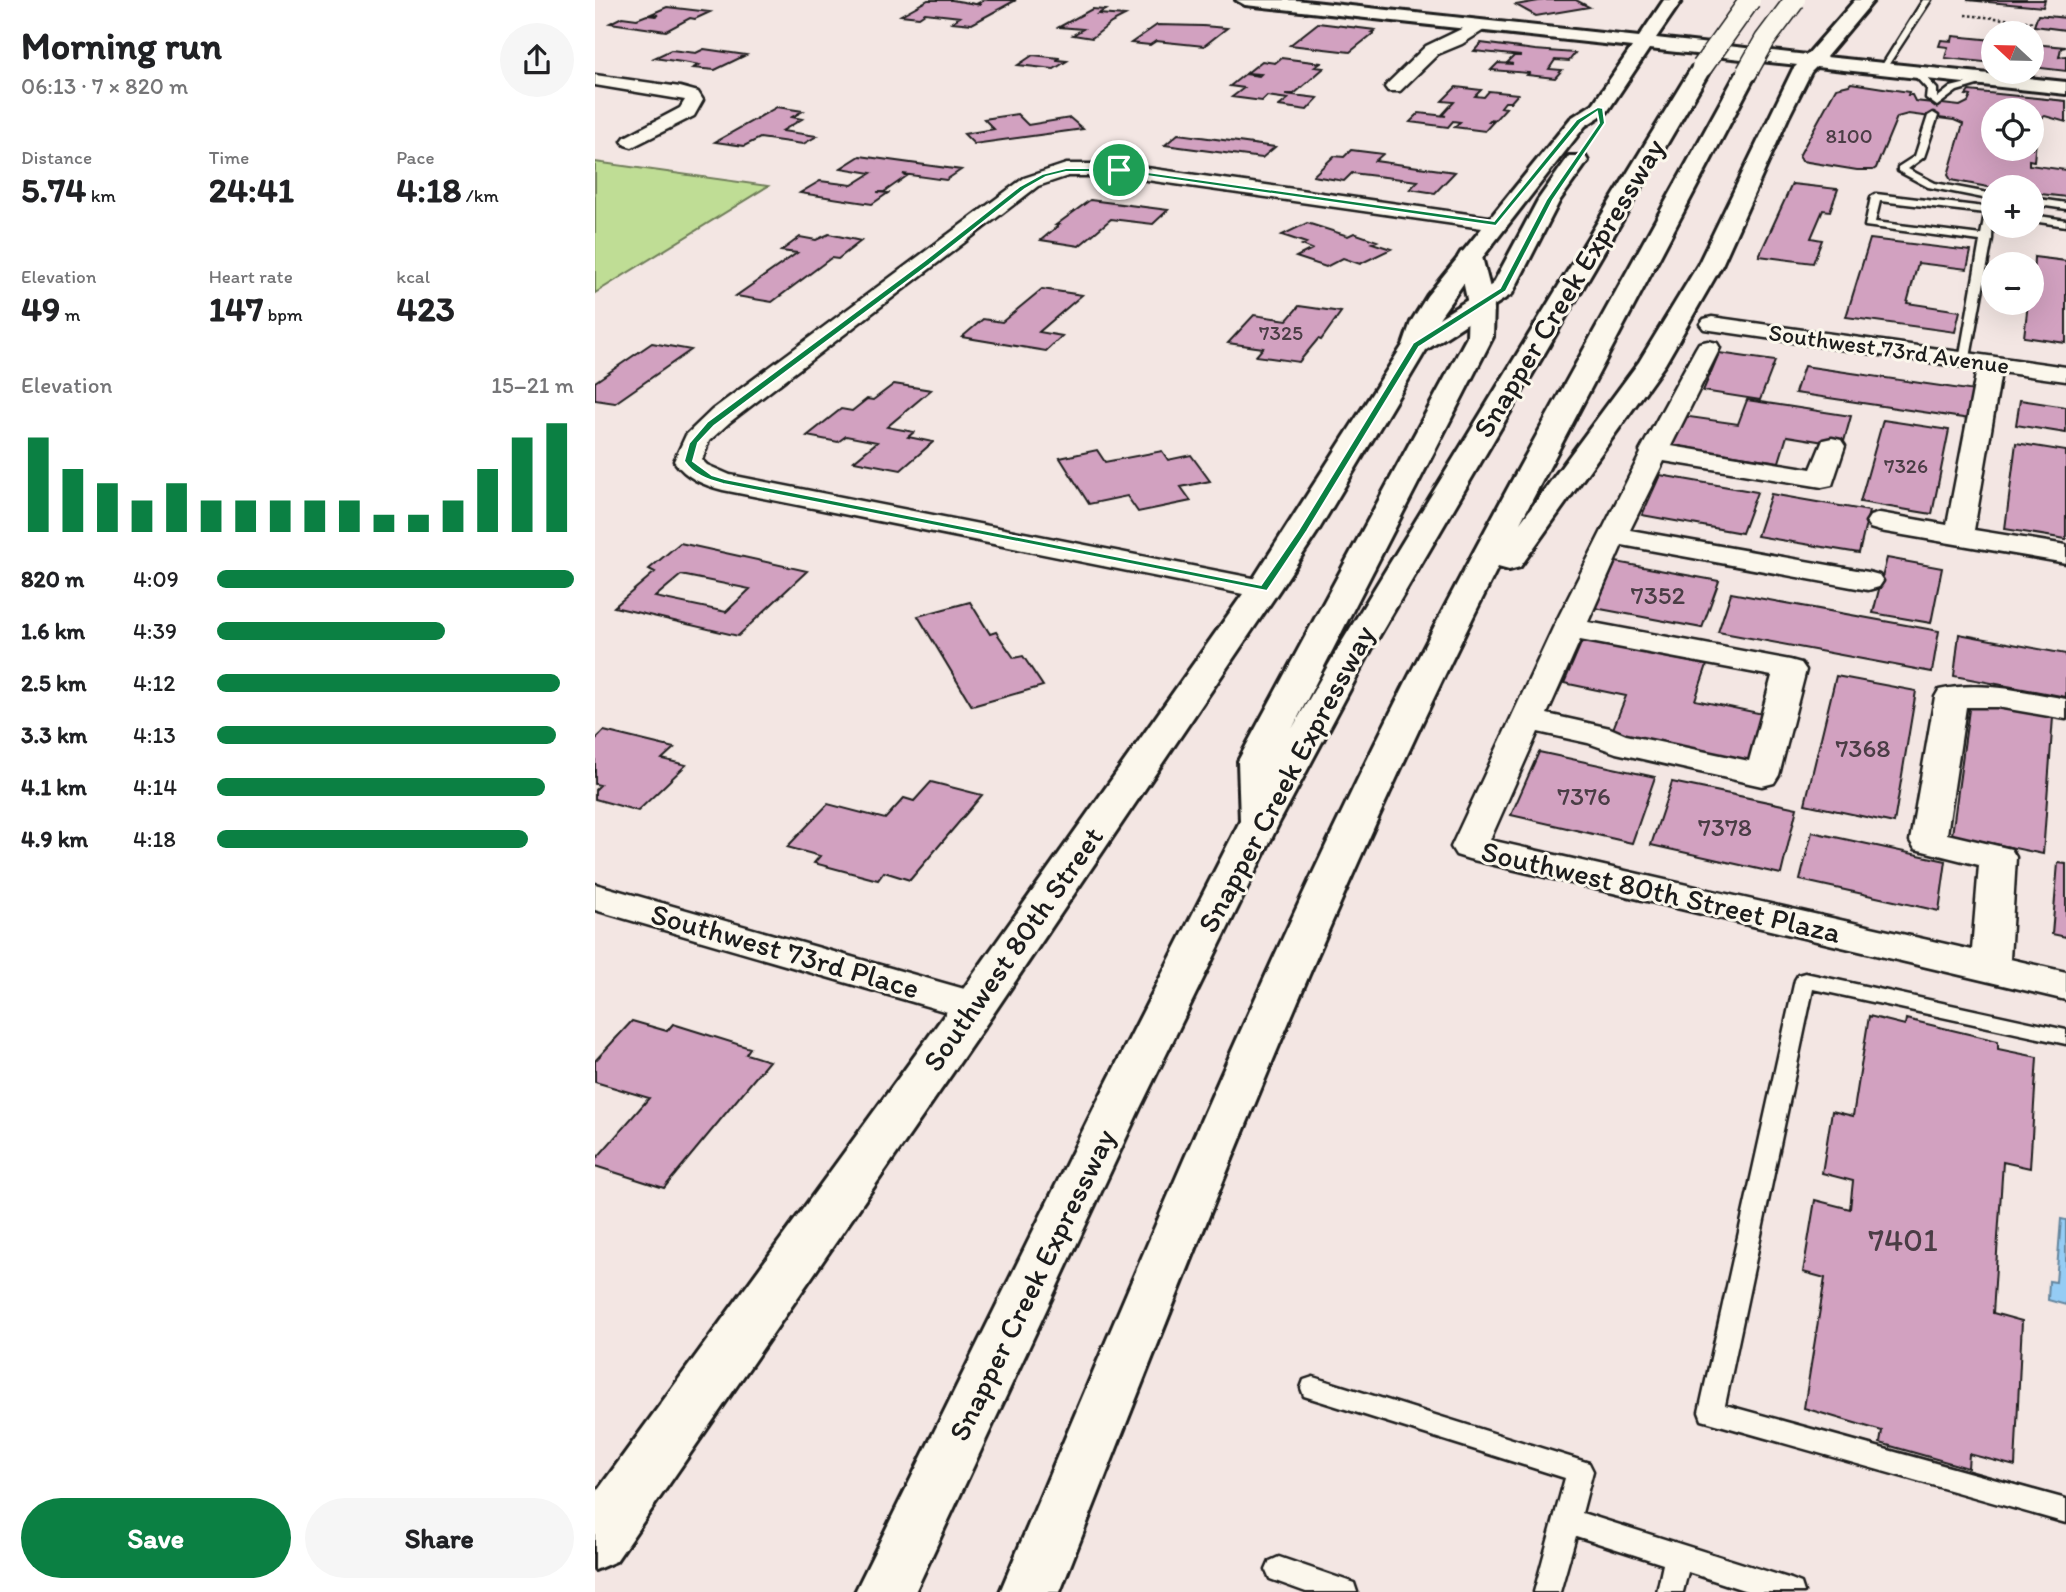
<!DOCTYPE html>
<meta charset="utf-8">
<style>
body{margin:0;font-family:Itim,sans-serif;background:#f6f6f6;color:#202124;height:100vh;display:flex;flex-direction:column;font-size:26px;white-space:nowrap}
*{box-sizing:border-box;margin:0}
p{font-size:23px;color:#757577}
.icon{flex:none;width:38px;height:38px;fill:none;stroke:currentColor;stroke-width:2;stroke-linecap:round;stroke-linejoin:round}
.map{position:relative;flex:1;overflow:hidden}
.panel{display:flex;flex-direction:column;background:#fff;width:595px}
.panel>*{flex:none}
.needle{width:46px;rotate:292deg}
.buttons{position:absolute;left:1386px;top:21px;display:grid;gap:14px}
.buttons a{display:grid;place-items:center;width:63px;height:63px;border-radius:50%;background:#fff;box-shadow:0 7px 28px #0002;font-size:35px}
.pin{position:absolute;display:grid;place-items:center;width:60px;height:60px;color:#fff;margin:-30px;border:4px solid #fff;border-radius:50%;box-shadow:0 2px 7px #0007}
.round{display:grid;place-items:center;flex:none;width:74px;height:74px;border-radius:37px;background:#f6f6f6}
.head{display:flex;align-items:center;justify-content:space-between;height:119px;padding:0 21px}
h1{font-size:38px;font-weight:700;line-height:52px}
.stats{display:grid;grid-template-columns:repeat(3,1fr);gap:10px;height:119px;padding:7px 21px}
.stats div{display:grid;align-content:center}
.stats b{font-size:35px;font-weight:700}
.stats small{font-size:19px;font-weight:400}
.stats p{font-size:19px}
.chart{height:196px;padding:14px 21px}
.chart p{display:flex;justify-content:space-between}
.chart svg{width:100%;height:126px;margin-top:7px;stroke:#0b8043;stroke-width:6}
.button{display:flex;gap:14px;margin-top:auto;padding:14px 21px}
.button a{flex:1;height:80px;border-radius:42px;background:#0b8043;color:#fff;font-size:28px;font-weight:700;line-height:80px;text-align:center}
.button a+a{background:#f6f6f6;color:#202124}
ul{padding:0 21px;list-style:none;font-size:23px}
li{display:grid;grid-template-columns:112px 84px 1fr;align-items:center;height:52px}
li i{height:18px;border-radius:9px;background:#0b8043}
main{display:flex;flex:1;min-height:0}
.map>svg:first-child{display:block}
.green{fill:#bfdd95;stroke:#6e7c58;stroke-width:2}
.water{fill:#95ccf4;stroke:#65869e;stroke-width:2}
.building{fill:#d2a1c0;stroke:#1c1c1c;stroke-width:2;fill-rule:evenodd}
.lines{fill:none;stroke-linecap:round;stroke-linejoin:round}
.service-casing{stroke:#1c1c1c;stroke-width:5}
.minor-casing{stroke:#1c1c1c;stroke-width:5}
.tertiary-casing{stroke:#1c1c1c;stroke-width:6}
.motorway-casing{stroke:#1c1c1c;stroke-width:6}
.path{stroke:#1c1c1c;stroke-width:2.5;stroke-dasharray:2.5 2.5;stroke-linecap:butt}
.service{fill:#fbf7ec;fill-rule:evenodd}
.minor{fill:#fbf7ec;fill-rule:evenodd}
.tertiary{fill:#fbf7ec;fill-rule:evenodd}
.motorway{fill:#fbf7ec;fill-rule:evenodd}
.motorway-bridge-casing{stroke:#1c1c1c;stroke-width:23;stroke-linecap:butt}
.motorway-bridge{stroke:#fbf7ec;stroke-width:20}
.route{fill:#0b8043;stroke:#fff;stroke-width:2;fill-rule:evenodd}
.labels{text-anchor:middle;stroke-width:6;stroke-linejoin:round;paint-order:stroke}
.far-number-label{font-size:21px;fill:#4a3d45}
.far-street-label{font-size:24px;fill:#1c1c1c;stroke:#fbf7ec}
.number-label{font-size:26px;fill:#4a3d45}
.street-label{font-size:30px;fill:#1c1c1c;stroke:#fbf7ec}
.near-number-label{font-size:32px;fill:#4a3d45}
</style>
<main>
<section class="panel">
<div class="head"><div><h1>Morning run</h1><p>06:13 · 7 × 820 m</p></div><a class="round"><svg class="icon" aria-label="share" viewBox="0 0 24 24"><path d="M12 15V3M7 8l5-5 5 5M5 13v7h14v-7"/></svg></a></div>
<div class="stats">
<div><p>Distance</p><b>5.74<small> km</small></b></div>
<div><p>Time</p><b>24:41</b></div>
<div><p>Pace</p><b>4:18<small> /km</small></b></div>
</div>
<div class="stats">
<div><p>Elevation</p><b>49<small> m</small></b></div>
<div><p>Heart rate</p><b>147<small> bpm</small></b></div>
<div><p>kcal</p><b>423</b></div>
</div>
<div class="chart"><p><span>Elevation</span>15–21 m</p>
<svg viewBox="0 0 160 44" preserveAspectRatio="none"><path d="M5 44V11M15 44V22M25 44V27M35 44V33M45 44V27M55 44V33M65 44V33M75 44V33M85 44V33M95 44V33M105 44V38M115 44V38M125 44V33M135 44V22M145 44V11M155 44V6"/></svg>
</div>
<ul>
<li><b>820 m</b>4:09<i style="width:100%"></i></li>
<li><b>1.6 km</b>4:39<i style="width:64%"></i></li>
<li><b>2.5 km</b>4:12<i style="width:96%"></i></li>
<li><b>3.3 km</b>4:13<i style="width:95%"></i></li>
<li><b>4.1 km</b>4:14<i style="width:92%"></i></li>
<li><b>4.9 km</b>4:18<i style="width:87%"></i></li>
</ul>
<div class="button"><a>Save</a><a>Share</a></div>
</section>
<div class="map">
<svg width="1471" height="1592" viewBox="0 0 1471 1592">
<rect width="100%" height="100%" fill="#f3e6e3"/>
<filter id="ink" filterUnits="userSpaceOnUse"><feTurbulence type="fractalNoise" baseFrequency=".0143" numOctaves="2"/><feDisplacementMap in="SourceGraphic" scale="14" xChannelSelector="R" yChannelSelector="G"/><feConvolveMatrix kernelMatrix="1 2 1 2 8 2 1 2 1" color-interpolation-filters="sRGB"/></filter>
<g filter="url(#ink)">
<path class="green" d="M 0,162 L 173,186 L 0,293 Z"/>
<path class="water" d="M 1466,1219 L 1471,1220 L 1471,1305 L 1453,1300 L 1454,1281 L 1461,1282 Z"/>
<path class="building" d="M 333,0 L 357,0 L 386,5 L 383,3 L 389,0 L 421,0 L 377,24 L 357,22 L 365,17 L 330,13 L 324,17 L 306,15 Z
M 949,0 L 981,0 L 994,7 L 941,16 L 921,5 Z
M 1372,0 L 1450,0 L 1448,7 Z
M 72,7 L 115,12 L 100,19 L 95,18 L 71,31 L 15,23 L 27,17 L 42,19 L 52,15 L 61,16 L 64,15 L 56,14 Z
M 497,9 L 510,10 L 503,14 L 530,16 L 516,23 L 497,38 L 478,35 L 488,29 L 464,27 Z
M 1443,15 L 1471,18 L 1471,30 L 1439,26 Z
M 723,23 L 780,30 L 777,32 L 780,32 L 755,52 L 695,45 Z
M 562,25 L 608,26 L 632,28 L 609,46 L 561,41 L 555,45 L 536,43 Z
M 1358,36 L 1398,40 L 1398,63 L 1350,58 L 1353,47 L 1344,46 L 1346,40 L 1357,41 Z
M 886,43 L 940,50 L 980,53 L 974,61 L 960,60 L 954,69 L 967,70 L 960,78 L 932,75 L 934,73 L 896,70 L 903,63 L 918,64 L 912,63 L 919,56 L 926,56 L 879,51 Z
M 1437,44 L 1471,47 L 1466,48 L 1464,57 L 1471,56 L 1471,71 L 1437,67 L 1442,57 L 1437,56 Z
M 109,49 L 151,55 L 120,70 L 98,68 L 104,65 L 94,63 L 59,58 L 76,50 L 101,53 Z
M 438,55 L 464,58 L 462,60 L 472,61 L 459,69 L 423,65 Z
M 686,58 L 726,63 L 720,67 L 729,68 L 699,94 L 690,94 L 723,98 L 712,110 L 684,106 L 693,99 L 672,96 L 667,101 L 637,97 L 649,88 L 635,86 L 650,74 L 664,76 L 666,74 L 652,73 L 667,61 L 680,63 Z
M 1256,83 L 1314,92 L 1313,95 L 1317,95 L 1320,101 L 1365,106 L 1373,102 L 1376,96 L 1371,95 L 1374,91 L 1471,101 L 1471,122 L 1450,116 L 1443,120 L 1439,161 L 1434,160 L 1434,165 L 1471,170 L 1471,197 L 1437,193 L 1437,187 L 1398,188 L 1356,180 L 1353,175 L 1368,124 L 1359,120 L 1313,114 L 1302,117 L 1281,168 L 1278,170 L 1262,170 L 1207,161 L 1204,156 L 1241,88 L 1254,85 ZM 1398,110 L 1437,110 L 1437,149 L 1398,149 Z
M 861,87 L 886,90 L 880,96 L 889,97 L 894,91 L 923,94 L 916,102 L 910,102 L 906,107 L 911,108 L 900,120 L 896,119 L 894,121 L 899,121 L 890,131 L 859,127 L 865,122 L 858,121 L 853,127 L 815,122 L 824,113 L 851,116 L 847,115 L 859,102 L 847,101 Z
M 182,107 L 208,111 L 197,117 L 207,119 L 187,131 L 222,136 L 208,144 L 165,138 L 149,146 L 120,142 Z
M 422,114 L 433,125 L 475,118 L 488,129 L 379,144 L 369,134 L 399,129 L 389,119 Z
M 583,134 L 591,135 L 680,147 L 667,158 L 570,145 Z
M 756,150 L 788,154 L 780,161 L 860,172 L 840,193 L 815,189 L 823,181 L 757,173 L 749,181 L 718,176 L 739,156 L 749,157 Z
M 265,156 L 366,170 L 351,180 L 308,174 L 312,176 L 289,192 L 282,192 L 293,193 L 277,204 L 205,193 L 225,181 L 257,185 L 276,173 L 246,168 Z
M 1197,184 L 1243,189 L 1235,211 L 1228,210 L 1216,238 L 1227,240 L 1218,263 L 1164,256 Z
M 495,200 L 573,210 L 558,224 L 516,219 L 484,246 L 446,240 L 464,225 L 461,225 Z
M 712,223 L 753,236 L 759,233 L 782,241 L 777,243 L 796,249 L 765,264 L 748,258 L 731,267 L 701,257 L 717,249 L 707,245 L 711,243 L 687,235 Z
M 234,234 L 266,241 L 243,259 L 236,258 L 177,302 L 141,296 L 202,253 L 186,251 L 205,237 L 221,240 Z
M 1275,239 L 1376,251 L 1372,269 L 1323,263 L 1312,303 L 1365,311 L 1360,332 L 1251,317 Z
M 1439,257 L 1471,261 L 1471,343 L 1429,337 L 1433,303 L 1437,303 Z
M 447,289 L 487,295 L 444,332 L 467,336 L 451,351 L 367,337 L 388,319 L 407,322 Z
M 704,306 L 746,312 L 726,340 L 723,339 L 704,362 L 661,356 L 668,348 L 633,343 L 659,315 L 692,320 Z
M 57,343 L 96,350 L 20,403 L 0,400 L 0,382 Z
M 1124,353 L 1180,361 L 1165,400 L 1108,391 Z
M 1209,366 L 1380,391 L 1375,419 L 1200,393 Z
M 299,384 L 336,390 L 292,427 L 319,432 L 313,437 L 338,442 L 306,470 L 259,461 L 282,442 L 251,436 L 243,442 L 212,436 L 246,409 L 257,411 L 272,399 L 278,400 Z
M 1152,400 L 1256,416 L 1248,445 L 1192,436 L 1184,462 L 1075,445 L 1088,416 L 1143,424 Z
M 1425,400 L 1471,407 L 1471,433 L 1421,425 Z
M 1288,420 L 1354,430 L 1337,514 L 1265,502 Z
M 1421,443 L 1471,451 L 1471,539 L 1410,529 Z
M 502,450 L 510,462 L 567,451 L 573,460 L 596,455 L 615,481 L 586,487 L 596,501 L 543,512 L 532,496 L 494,504 L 465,458 Z
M 1065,475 L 1162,492 L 1147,533 L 1047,515 Z
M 1176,494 L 1274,511 L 1264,553 L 1162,536 Z
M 85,543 L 212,571 L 143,636 L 19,607 L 60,572 L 54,569 ZM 86,575 L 155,589 L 131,612 L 60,597 Z
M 1292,558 L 1347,568 L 1336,623 L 1278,613 Z
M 1021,562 L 1124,581 L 1107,628 L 1000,608 Z
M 1136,593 L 1344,631 L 1337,672 L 1123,632 Z
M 375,602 L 395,634 L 401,632 L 419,658 L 428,656 L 448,686 L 377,706 L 323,616 Z
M 1364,634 L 1471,654 L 1471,697 L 1359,676 Z
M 987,641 L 1112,665 L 1100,700 L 1168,714 L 1155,762 L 1016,734 L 1031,696 L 969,683 Z
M 1241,676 L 1321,691 L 1299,823 L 1210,804 Z
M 1375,702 L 1458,717 L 1448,854 L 1357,835 Z
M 9,731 L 79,748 L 67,759 L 91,765 L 43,811 L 0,799 L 0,790 L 5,785 L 0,784 L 0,740 Z
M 944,752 L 1060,777 L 1037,843 L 916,815 Z
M 336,782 L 387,795 L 315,880 L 289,872 L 283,880 L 219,863 L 225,856 L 192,847 L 233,804 L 290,819 L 309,798 L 319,801 Z
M 1077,782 L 1202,808 L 1186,874 L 1056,845 Z
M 1217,832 L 1351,861 L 1344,911 L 1205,880 Z
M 1463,863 L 1471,864 L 1471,937 L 1457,934 Z
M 1274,1016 L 1310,1025 L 1311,1019 L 1403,1041 L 1403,1049 L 1442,1057 L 1435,1168 L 1408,1162 L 1398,1313 L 1427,1321 L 1420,1466 L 1374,1454 L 1373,1468 L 1285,1443 L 1287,1431 L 1209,1408 L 1230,1278 L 1208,1272 L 1220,1200 L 1255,1209 L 1258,1181 L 1227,1173 L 1237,1111 L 1258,1116 Z
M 37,1021 L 72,1031 L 78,1024 L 155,1048 L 151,1054 L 174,1061 L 69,1188 L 0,1166 L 0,1160 L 54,1098 L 0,1082 L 0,1061 Z"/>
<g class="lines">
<defs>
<path id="service" d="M 1328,0 L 1336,0 L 1290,70 L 1284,70 Z
M 1318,70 L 1324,70 L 1342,89 L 1342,98 L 1356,87 L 1395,77 L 1399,80 L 1362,91 L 1342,106 L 1331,98 L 1332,89 L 1318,74 Z
M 1338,113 L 1343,116 L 1329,157 L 1313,169 L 1340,183 L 1398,194 L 1398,200 L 1333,187 L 1303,171 L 1303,167 L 1320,156 L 1333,116 Z
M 1281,194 L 1398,208 L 1397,239 L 1374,363 L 1364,360 L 1385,241 L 1270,226 L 1276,197 ZM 1285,201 L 1390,213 L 1386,235 L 1280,222 Z
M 1437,198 L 1471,203 L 1471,209 L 1437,204 Z
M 1437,215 L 1471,220 L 1471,226 L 1437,221 Z
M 1210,973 L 1471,1030 L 1471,1044 L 1218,989 L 1130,1405 L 1471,1499 L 1471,1523 L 1107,1420 L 1104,1412 L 1200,980 L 1203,975 Z
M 718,1377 L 994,1463 L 998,1471 L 987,1513 L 1196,1579 L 1206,1583 L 1209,1592 L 1155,1592 L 1093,1572 L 1088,1592 L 1062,1592 L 1068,1564 L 981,1536 L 965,1592 L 939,1592 L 970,1478 L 709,1396 L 706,1388 L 709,1380 Z
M 684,1557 L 759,1583 L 762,1592 L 711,1592 L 675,1579 L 671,1570 L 675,1561 Z"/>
<path id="minor" d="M 883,21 L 891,26 L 889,30 L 867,44 L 843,54 L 805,91 L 793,91 L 790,87 L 793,83 L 831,46 Z
M 0,75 L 85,87 L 103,92 L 108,100 L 99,116 L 37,147 L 30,145 L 27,141 L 30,137 L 85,108 L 90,100 L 0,85 Z
M 471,164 L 524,164 L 901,218 L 909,219 L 912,224 L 909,229 L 901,230 L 524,176 L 473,176 L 443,186 L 135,422 L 114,441 L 107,460 L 112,465 L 135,475 L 668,580 L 679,583 L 683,589 L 679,595 L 668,598 L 128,490 C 108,485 91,478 79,461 L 91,435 L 117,410 L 429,178 Z
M 1117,317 L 1471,367 L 1471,381 L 1406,372 L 1379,530 L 1471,545 L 1471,563 L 1285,531 L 1275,528 L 1271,522 L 1275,516 L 1285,513 L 1352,525 L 1382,369 L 1109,329 L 1105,324 L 1109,319 Z
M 1113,341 L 1122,343 L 1125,348 L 1076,446 L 1216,469 L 1228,440 L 1237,438 L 1246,440 L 1250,446 L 1237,485 L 1227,487 L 1069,461 L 1035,530 L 1273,572 L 1284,575 L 1288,581 L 1284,587 L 1273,590 L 1027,545 L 993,622 L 1195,660 L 1206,663 L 1211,670 L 1184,775 L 1179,783 L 1167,786 L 1021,753 L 993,743 L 943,732 L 895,840 L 1377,950 L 1384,865 L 1320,849 L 1315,841 L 1340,697 L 1344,690 C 1386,680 1430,692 1471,699 L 1471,719 L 1402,707 L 1371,707 L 1352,834 L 1416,849 L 1421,857 L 1415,959 L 1471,972 L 1471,1000 L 874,859 L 861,855 L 856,847 L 958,628 L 1046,453 L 1045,451 L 1101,348 L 1104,343 ZM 985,640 L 1177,676 L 1154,761 L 1031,735 L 1015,728 L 952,714 Z
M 0,884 L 394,996 L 400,1006 L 394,1016 L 380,1020 L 0,910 Z"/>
<path id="tertiary" d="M 641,0 L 700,0 L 1044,37 L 1069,0 L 1087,0 L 1061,38 L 1212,55 L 1260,0 L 1279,0 L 1231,57 L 1471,82 L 1471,94 L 1054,49 L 1012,112 L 990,126 L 880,267 L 844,318 L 898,284 L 943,200 L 974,156 L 990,156 L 993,161 L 965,200 L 917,294 L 831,350 L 723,531 L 685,589 L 396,1017 L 21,1561 L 0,1570 L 0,1494 L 364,995 L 655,584 L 808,345 L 816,322 L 832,296 L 976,118 L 998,104 L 1037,47 L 650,5 Z"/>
<path id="motorway" d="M 1217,55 L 1227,61 L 1216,72 L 1193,118 L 1127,265 L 1070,364 L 925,567 L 914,570 L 903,567 C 735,899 601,1246 465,1592 L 405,1592 C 519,1323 630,1054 757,791 C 875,546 1012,311 1142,72 L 1152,66 L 1162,72 L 925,523 L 1044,362 L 1103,265 L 1198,69 L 1210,57 Z
M 1107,61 L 1117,67 L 776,650 L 685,821 L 545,1108 L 320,1592 L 260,1592 L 499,1108 L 645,821 L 643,761 L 872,337 L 873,304 L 863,257 L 866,252 L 875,250 L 884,252 L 887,257 L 899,304 L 898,337 L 697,729 L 742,650 L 1097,67 Z"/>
</defs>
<use href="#service" class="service-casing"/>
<use href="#minor" class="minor-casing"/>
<use href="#tertiary" class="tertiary-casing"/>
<use href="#motorway" class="motorway-casing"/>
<path class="path" d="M 1370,15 L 1441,22"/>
<use href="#service" class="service"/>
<use href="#minor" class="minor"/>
<use href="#tertiary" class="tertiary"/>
<use href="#motorway" class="motorway"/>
<defs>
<path id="motorway-bridge" d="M 1107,67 L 1155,0
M 1152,72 L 1170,40 L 1200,0"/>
</defs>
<use href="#motorway-bridge" class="motorway-bridge-casing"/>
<use href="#motorway-bridge" class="motorway-bridge"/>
</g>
</g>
<path class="route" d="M 1003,107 L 1008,108 L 1010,123 L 958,200 L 911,291 L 824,347 L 712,531 L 672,591 L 128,484 C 113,480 98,475 89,461 L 94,443 L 112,422 L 329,261 L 425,186 L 447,174 L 471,168 L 524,168 L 899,221 L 981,120 ZM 1002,112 L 1004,123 L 951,200 L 905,288 L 818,343 L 703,531 L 666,585 L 130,479 L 117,475 L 98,461 L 103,443 L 119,426 L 334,265 L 430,189 L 451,177 L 471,172 L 524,172 L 901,226 L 986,123 Z"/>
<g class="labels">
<g class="far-number-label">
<text x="1254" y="143">8100</text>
<text x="686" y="340">7325</text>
<text x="1311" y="473">7326</text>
</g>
<g class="far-street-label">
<text transform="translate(1294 349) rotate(8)" y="8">Southwest 73rd Avenue</text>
</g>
<g class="number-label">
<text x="1063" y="604">7352</text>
<text x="1268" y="757">7368</text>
<text x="989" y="805">7376</text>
<text x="1130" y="836">7378</text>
</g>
<g class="street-label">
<text transform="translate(974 288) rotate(-59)" y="10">Snapper Creek Expressway</text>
<text transform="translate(691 779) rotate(-62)" y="10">Snapper Creek Expressway</text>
<text transform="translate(1066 892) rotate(13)" y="10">Southwest 80th Street Plaza</text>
<text transform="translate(418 949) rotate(-55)" y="10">Southwest 80th Street</text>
<text transform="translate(190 951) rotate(16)" y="10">Southwest 73rd Place</text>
<text transform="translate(437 1285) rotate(-64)" y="10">Snapper Creek Expressway</text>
</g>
<g class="near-number-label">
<text x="1308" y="1251">7401</text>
</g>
</g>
</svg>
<div class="buttons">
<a><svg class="needle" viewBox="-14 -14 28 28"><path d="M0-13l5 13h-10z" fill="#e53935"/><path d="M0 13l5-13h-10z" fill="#757577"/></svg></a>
<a><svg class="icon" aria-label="locate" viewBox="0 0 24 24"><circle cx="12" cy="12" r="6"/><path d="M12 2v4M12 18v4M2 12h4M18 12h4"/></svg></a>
<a>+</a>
<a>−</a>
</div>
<div class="pin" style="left:524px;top:170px;background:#1e9e55"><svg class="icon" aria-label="arrive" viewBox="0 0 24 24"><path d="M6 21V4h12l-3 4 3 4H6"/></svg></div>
</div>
</main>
